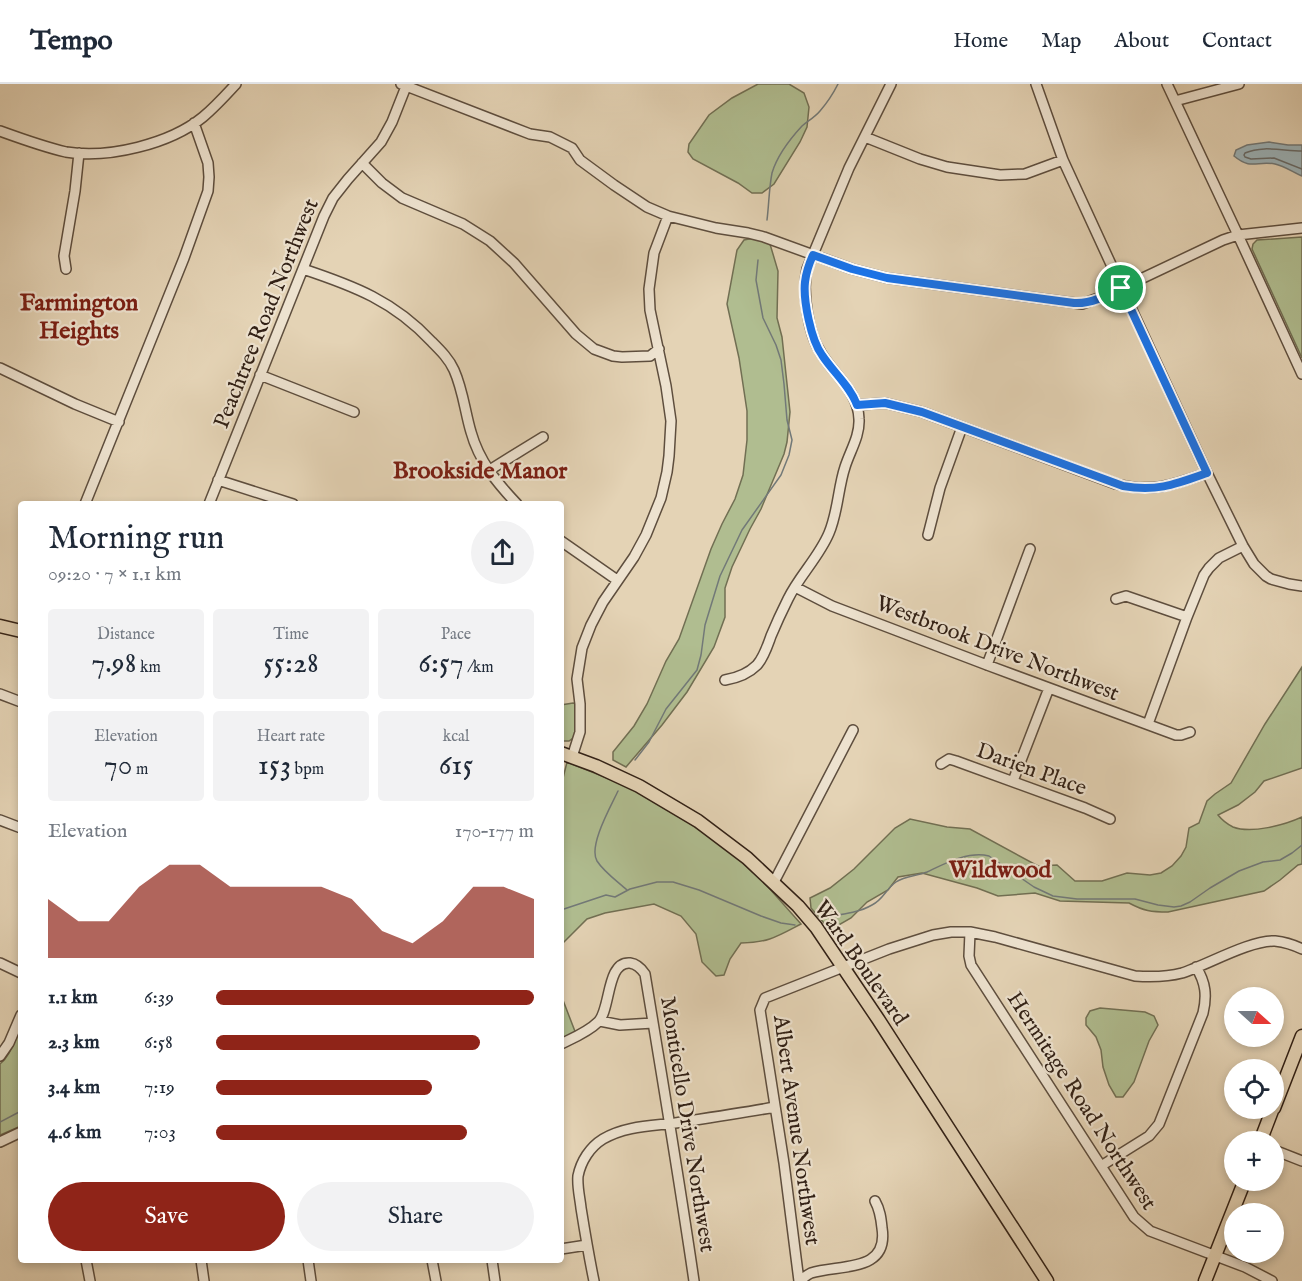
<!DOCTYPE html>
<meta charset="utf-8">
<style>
body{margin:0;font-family:"IM FELL English",serif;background:#f2f2f3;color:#1f2937;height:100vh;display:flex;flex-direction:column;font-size:22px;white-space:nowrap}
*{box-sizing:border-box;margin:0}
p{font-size:20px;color:#747a83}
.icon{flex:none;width:33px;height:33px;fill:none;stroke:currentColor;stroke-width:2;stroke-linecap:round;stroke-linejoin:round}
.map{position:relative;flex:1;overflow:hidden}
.details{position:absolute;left:18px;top:417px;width:546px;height:762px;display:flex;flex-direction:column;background:#fff;border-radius:6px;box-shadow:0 3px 9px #0003}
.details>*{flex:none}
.needle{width:39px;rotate:111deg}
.controls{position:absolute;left:1224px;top:903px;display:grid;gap:12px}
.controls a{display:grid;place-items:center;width:60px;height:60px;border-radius:50%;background:#fff;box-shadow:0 3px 9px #0003;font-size:30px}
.pin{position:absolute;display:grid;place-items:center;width:51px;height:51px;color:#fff;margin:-26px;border:3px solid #fff;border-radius:50%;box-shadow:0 2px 6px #0007}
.round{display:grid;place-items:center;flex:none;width:63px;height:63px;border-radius:32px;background:#f2f2f3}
.headline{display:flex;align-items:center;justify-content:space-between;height:102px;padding:0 30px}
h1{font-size:33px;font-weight:600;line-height:45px}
.metrics{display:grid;grid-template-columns:repeat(3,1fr);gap:9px;height:102px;padding:6px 30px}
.metrics div{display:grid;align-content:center;border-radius:6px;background:#f2f2f3;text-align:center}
.metrics b{font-size:30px;font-weight:600}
.metrics small{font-size:16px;font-weight:400}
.metrics p{font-size:16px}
.chart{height:168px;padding:12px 30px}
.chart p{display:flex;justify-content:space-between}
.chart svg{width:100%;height:108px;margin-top:6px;fill:#8f2418;opacity:.7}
.primary-button{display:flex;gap:12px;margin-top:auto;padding:12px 30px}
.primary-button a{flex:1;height:69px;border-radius:36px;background:#8f2418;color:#fff;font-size:24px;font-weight:600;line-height:69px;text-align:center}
.primary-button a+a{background:#f2f2f3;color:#1f2937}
ul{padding:0 30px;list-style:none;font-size:20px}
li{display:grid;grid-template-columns:96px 72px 1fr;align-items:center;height:45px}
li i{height:15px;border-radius:8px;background:#8f2418}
header{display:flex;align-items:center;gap:36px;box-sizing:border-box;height:84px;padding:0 30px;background:#fff;border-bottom:2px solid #e0e1e3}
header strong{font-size:28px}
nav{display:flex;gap:33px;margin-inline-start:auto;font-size:21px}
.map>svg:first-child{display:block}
.green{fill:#b0bd90;stroke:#716f53;stroke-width:1.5}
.water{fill:#9cb4ba;stroke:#727978;stroke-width:1.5}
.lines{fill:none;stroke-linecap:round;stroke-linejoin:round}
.shore{stroke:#676a68;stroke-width:1.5}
.stream{stroke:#727978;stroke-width:1.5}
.minor-casing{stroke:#5e4e3e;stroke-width:12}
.major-casing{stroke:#322116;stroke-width:15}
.minor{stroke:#ede2cf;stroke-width:9}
.major{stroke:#e4d3b5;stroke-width:12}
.route-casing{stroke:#fff;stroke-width:12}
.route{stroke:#1a73e8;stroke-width:8}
.labels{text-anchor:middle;stroke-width:4.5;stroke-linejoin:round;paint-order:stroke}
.street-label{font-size:22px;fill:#322116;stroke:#ede2cf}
.neighbourhood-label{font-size:24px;font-weight:bold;fill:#7a1f14;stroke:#ede2cf}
</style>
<header>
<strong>Tempo</strong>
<nav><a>Home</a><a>Map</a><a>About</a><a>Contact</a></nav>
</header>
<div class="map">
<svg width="1302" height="1197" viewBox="0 0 1302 1197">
<rect width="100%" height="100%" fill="#e4d3b5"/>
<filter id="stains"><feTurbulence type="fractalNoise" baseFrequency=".00333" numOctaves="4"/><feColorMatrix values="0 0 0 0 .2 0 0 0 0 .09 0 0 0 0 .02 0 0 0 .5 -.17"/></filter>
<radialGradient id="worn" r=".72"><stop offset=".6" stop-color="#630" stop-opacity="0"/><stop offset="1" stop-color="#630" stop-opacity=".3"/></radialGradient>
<path class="green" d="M 758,0 L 789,0 L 804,9 L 809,23 L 807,43 L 800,58 L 774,100 L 762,109 L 752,109 L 738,99 L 693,75 L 688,68 L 689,60 L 709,31 L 732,14 Z
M 1302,153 L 1302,274 L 1252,165 L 1253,160 L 1257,156 Z
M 754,154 L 770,160 L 778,187 L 777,234 L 782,253 L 790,328 L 787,358 L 784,370 L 761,425 L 750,445 L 732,483 L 725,504 L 725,533 L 714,563 L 687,608 L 662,641 L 626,683 L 613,676 L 613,668 L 634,642 L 647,620 L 666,577 L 679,555 L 711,465 L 722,440 L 735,415 L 743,391 L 747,356 L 747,327 L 739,274 L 727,220 L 737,166 L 744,156 Z
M 1302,583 L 1302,684 L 1264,697 L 1255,708 L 1238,721 L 1218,731 C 1222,736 1227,740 1233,743 C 1251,750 1285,741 1302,733 L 1302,780 L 1298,781 L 1280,796 L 1264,807 L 1168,828 C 1151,828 1144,827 1129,819 L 1060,817 L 1035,809 L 998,812 L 977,804 L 922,789 L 898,793 L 888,806 L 867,818 L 851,834 L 830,846 L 811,824 L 810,814 L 830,804 L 854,785 L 895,744 L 910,735 L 947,743 L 970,745 L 1038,782 L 1057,781 L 1075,797 L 1102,797 L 1127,789 L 1150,791 L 1161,789 L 1172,782 L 1181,772 L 1186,763 L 1189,744 L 1199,739 L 1207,717 L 1215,710 L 1231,699 L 1265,640 Z
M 573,619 L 576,620 L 576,652 L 569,657 L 561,657 L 561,621 Z
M 567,678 L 627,702 L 662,721 L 707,751 L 733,770 L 761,795 L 801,840 C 778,852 768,859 741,859 L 730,875 L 724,891 L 716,892 L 702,878 L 696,850 L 681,832 L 654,820 L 605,829 L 587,835 L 561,861 L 561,702 Z
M 561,911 L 576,950 L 561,958 Z
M 1100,924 L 1145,928 L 1154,932 L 1158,941 L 1149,957 L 1134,998 L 1123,1013 L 1116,1013 L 1109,1001 L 1103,983 L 1101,966 L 1096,953 L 1086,941 L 1086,934 L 1090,927 Z
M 21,943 L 21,1042 L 0,1051 L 0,980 C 12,970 14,955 21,943 Z"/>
<path class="water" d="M 1269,58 L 1288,61 L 1302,61 L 1302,92 C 1293,88 1284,82 1275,80 C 1257,76 1252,87 1234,72 L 1236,66 L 1247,61 Z"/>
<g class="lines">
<path class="shore" d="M 1302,67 C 1283,67 1263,61 1245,69 L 1244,71 L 1245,73 L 1251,75 L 1274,74 L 1302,85"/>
<path class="stream" d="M 767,136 C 769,120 769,104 772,89 C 777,72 790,55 802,42 C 808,37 815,33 820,27 C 827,19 833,10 838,0
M 635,676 L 649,658 L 666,625 L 697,586 L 701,571 L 705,541 L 720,492 L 742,446 L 781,391 L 789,371 L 792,356 L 787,336 L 784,300 L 781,276 L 776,261 L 763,234 L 756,196 L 758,176
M 618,707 C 611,722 588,762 597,777 C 604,788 617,797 627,806
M 561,826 L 606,811 L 615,813 L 630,805 L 657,798 L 673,798 L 699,806 L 761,832 L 781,839 L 795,841
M 831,832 C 845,830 860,828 872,821 C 883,816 886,805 896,798 C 905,792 917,792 927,788 C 946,779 968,767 989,772 L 1034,803 L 1053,812 L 1077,815 L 1135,815 L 1158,821 L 1174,823 L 1181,822 L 1190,818 L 1210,804 L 1239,787 L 1263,778 L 1280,776 L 1292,769 L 1302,761
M 0,1038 L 21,1027"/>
<defs>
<path id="minor" d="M 401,0 L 530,50 L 550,53 L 572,64 L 580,76 L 614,101 L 647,123 L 668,132 L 716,144 L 748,149 L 764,153 L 852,185 L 887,194 L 1082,220 L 1107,211 L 1223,156 L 1238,151 L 1302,144
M 1036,0 L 1063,76 L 1207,389 L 1243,462 L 1254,480 L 1266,492 L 1271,495 L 1289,500 L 1302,502
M 1167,0 L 1238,151 L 1302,290
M 1175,17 L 1239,0
M 0,47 C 22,55 44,63 66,68 C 108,75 170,60 203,33 C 215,23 225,12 236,0
M 865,53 L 920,75 L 947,83 L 1000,91 L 1025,90 L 1063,76
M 362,79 L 382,99 L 402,114 L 463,140 L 490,157 L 514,179 L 576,250 L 594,265 L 613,272 L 622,273 L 650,272 L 659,265
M 66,185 L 64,172 L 75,107 L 79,69
M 303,185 C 354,202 394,217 432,258 C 441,267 449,275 454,286 C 463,306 465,328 471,348 C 479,377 497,399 517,420
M 0,284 L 75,320 L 119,338
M 260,291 L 354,328
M 857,321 L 885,319 L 922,328 L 1116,400 C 1153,409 1173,401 1207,389
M 488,387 L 543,353
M 218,396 L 293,420
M 85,420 L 184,174 L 208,107 L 209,93 L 208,79 L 194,39
M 209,420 L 324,132 L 333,114 L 348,95 L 381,58 L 392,38 L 407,0
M 928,451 L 940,404 L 962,343
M 561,457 L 617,496
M 795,503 L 832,522 L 987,581 L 1176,651 L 1181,651 L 1190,648
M 1116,515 L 1126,512 L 1187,533
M 987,581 L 1030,465
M 725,596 C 737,594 748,590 757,581 C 764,573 767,563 771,552 C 776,540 782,527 788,515 C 799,492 819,473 829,449 C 838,428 838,404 845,383 C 850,367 860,352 859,335 C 858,307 834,291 821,269 C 808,250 802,207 807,185 L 849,84 L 891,0
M 0,610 L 21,618
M 1148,640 L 1187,533 L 1204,491 L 1209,484 L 1219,474 L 1243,462
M 572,673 L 580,648 L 580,620 L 577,595 L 582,564 L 591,541 L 603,518 L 634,473 L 646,451 L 661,414 L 667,388 L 669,372 L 671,337 L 666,302 L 650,226 L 649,205 L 654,169 L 668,132
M 941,680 L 949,675 L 956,677 L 1085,724 L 1110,735
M 1013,697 L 1049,604
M 0,736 L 21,744
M 774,798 L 853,646
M 970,848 L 969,872 L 971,881 L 1134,1133 L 1150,1147 L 1245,1183 L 1272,1197
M 0,879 L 21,889
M 600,937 L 620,941 L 653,939
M 561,960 C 573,954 588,948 598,938 C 611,926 606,877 630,879 C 637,880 641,884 645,890 C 662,992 679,1094 694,1197
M 0,972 L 9,959 L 21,931
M 0,1058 L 21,1048
M 1274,1066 L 1302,1077
M 1101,1082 L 1149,1052 L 1159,1040 L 1203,929 C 1207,912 1206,899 1196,883
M 561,1165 L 587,1161
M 86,1176 L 90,1197
M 201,1176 L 204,1197
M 308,1176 L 311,1197
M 432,1176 L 436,1197
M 492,1176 L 495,1197
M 594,1197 C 589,1173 585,1149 581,1124 C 580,1114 577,1103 578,1092 C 581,1077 590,1063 603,1055 C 625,1042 651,1042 675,1039 C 708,1034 742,1029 775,1023
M 799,1197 L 784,1079 L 760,926 L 765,914 L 889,865 L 933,851 L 951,848 L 970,848 L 995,853 L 1135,892 C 1150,893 1167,893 1182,889 C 1207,881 1250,856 1275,857 C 1284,858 1294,861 1302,865
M 800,1197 C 803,1194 807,1191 811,1189 C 840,1180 889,1189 882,1144 C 881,1134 880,1126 875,1117"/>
<path id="major" d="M 0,542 L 21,547
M 561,669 L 596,682 L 639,702 L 698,737 L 747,774 L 798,822 L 816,843 L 878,935 L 1047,1197
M 1274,1024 L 1302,952
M 1260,1058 L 1273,1024
M 1205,1197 L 1245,1096"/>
</defs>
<use href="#minor" class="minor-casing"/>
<use href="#major" class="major-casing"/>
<use href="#minor" class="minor"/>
<use href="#major" class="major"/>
</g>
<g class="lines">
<defs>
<path id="route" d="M 813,171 L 852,185 L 887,194 L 1074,219 C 1091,220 1106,212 1121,204 L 1207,389 C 1176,400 1157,408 1123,402 L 922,328 L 885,319 L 857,321 C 850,302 833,288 822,271 C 811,256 803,216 805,198 C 806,189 809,180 813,171 Z"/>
</defs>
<use href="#route" class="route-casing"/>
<use href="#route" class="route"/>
</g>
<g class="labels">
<g class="street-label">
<text transform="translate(265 229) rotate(-68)" y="8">Peachtree Road Northwest</text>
<text transform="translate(998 563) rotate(21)" y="8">Westbrook Drive Northwest</text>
<text transform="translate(1032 684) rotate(20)" y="8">Darien Place</text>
<text transform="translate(862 878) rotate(55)" y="8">Ward Boulevard</text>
<text transform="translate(1083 1016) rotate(57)" y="8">Hermitage Road Northwest</text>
<text transform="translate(689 1040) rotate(81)" y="8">Monticello Drive Northwest</text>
<text transform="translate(798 1046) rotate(82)" y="8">Albert Avenue Northwest</text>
</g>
<g class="neighbourhood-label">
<text x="79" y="226">Farmington<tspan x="79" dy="28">Heights</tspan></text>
<text x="480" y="394">Brookside Manor</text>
<text x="1000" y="793">Wildwood</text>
</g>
</g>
<rect width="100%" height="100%" filter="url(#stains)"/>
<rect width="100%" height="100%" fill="url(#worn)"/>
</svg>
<div class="controls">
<a><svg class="needle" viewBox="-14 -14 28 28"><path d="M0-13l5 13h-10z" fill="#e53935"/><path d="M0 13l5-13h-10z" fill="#747a83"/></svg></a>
<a><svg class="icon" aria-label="locate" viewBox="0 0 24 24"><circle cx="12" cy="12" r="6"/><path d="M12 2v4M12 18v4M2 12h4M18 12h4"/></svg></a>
<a>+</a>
<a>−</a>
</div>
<div class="pin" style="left:1121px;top:204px;background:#1e9e55"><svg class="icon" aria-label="arrive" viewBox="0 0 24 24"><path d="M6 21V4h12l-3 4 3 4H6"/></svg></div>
<section class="details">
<div class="headline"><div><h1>Morning run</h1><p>09:20 · 7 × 1.1 km</p></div><a class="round"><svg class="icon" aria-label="share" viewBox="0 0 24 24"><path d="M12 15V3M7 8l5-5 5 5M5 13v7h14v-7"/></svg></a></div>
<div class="metrics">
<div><p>Distance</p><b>7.98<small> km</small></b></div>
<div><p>Time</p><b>55:28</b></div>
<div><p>Pace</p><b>6:57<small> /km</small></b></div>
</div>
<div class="metrics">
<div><p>Elevation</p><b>70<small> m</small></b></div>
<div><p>Heart rate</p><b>153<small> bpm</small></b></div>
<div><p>kcal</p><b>615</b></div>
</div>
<div class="chart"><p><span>Elevation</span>170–177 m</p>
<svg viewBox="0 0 160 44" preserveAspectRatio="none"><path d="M0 44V20L10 29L20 29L30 15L40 6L50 6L60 15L70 15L80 15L90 15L100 20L110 33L120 38L130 29L140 15L150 15L160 20V44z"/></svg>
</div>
<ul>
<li><b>1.1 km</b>6:39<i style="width:100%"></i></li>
<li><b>2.3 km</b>6:58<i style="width:83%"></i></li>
<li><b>3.4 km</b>7:19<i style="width:68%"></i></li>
<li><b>4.6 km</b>7:03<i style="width:79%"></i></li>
</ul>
<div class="primary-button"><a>Save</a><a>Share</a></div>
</section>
</div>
